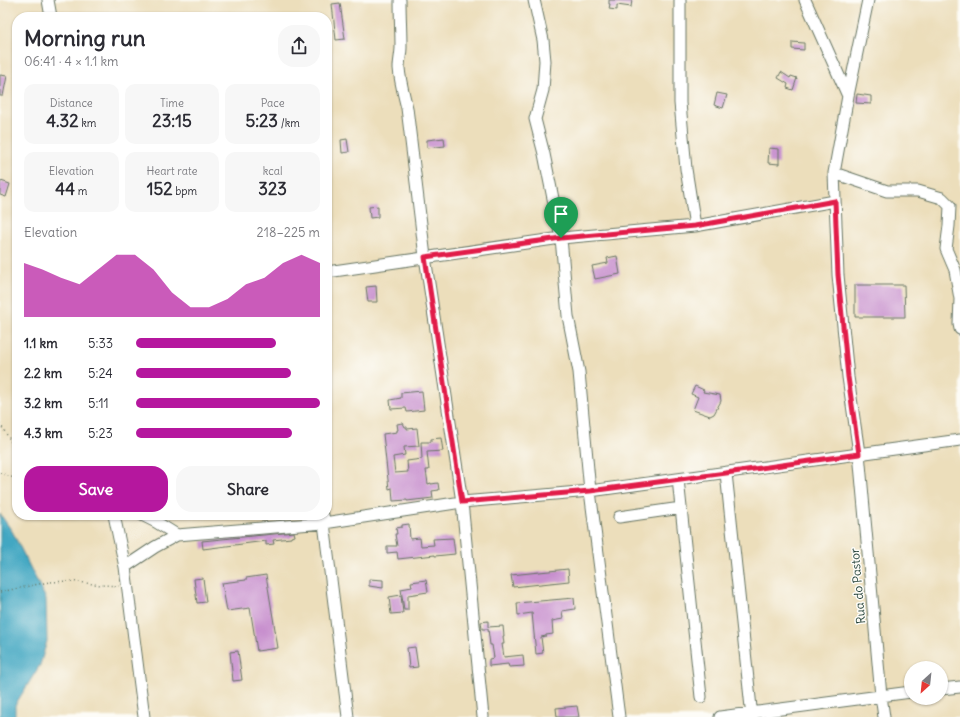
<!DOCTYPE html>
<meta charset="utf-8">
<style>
body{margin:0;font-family:Delius,sans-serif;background:#f7f7f7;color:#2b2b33;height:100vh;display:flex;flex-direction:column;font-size:15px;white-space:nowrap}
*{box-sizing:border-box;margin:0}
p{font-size:13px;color:#7c7c81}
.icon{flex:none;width:22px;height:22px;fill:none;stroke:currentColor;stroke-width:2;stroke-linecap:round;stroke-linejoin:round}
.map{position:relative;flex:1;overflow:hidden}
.details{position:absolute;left:12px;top:12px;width:320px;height:508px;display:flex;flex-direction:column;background:#fff;border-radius:16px;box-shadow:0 1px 3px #0004}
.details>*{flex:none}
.needle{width:26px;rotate:207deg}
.controls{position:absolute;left:904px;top:661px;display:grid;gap:8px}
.controls a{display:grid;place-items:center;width:44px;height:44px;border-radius:50%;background:#fff;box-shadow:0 1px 3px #0004;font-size:20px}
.pin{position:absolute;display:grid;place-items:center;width:34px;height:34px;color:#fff;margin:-41px -17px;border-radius:50% 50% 50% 0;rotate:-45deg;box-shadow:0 0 4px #0007}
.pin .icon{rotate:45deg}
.round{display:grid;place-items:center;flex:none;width:42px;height:42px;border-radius:16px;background:#f7f7f7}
.overview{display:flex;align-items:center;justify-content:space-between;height:68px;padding:0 12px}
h1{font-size:22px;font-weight:800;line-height:30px}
.stats{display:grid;grid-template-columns:repeat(3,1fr);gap:6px;height:68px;padding:4px 12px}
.stats div{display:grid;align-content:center;border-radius:10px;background:#f7f7f7;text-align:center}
.stats b{font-size:17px;font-weight:800}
.stats small{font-size:11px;font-weight:400}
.stats p{font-size:11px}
.chart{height:112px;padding:8px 12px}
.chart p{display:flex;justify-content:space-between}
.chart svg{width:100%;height:72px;margin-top:4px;fill:#b5179e;opacity:.7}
.action{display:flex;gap:8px;margin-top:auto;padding:8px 12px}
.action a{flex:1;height:46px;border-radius:16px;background:#b5179e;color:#fff;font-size:16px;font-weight:800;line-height:46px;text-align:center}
.action a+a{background:#f7f7f7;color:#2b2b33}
ul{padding:0 12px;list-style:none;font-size:13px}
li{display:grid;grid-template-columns:64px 48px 1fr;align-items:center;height:30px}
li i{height:10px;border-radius:5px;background:#b5179e}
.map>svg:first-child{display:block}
.water{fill:#42a7c2;stroke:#30727b}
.building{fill:#c78fce}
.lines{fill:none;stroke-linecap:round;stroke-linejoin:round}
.minor-casing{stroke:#677563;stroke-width:13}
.path{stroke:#677563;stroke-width:1.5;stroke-dasharray:1 3;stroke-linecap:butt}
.minor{stroke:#fff;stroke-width:11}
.route-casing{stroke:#fff;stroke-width:8}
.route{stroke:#e11d48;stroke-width:5}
.labels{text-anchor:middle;stroke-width:3;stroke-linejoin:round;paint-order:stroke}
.street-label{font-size:12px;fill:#1f3d34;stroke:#fdfcf7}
</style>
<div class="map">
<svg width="960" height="717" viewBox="0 0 960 717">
<rect width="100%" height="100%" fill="#fdfcf7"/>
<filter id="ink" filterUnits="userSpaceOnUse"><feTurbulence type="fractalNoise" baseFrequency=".025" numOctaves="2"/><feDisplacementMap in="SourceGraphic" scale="8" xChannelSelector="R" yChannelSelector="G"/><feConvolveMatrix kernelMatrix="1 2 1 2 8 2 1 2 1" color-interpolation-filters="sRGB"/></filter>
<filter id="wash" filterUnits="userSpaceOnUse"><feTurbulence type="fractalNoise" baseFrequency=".012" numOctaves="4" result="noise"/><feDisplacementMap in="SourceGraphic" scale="16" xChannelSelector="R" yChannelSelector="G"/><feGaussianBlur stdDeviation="0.9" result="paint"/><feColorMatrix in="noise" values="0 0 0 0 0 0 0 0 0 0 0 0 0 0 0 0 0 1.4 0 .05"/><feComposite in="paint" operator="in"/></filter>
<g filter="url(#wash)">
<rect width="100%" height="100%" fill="#ecdebb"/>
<path class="water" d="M 0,514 L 12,531 L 46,599 L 47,641 L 40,665 L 15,705 L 15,717 L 0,717 Z"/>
<g id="blocks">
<path class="building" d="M 609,0 L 632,0 L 631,7 L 617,5 L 617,10 L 609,9 L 610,4 L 609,4 Z
M 340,3 L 345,39 L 336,40 L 332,4 Z
M 792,42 L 804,43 L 804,50 L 792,49 Z
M 781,72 L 790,78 L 791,76 L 797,78 L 793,90 L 787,88 L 788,84 L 778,78 Z
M 0,75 L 7,76 L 3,96 L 0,96 Z
M 717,93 L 727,95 L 723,108 L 714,105 Z
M 857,94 L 871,96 L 871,104 L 856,103 Z
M 444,138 L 445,146 L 427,148 L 427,140 Z
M 347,139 L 349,152 L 342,153 L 341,140 Z
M 769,148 L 779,149 L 779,164 L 768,163 Z
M 1,181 L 10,184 L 6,197 L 0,195 L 0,185 Z
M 378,206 L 378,217 L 370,218 L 369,207 Z
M 617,256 L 620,274 L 595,279 L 592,266 L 608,263 L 607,258 Z
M 855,285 L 904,285 L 905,317 L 855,317 Z
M 376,286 L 377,302 L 368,302 L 366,287 Z
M 695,386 L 704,390 L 703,392 L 720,395 L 721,401 L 714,414 L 710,416 L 693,410 L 698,397 L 691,394 Z
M 422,391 L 424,410 L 407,412 L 406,408 L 391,409 L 390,400 L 401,398 L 401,393 Z
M 403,423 L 405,427 L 407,427 L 407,429 L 417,428 L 419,446 L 404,447 L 405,455 L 393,457 L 395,473 L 408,472 L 407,461 L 422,459 L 421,442 L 431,442 L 431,439 L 441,438 L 443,451 L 427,452 L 429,470 L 426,470 L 428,484 L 431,483 L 431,484 L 438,483 L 439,490 L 432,491 L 433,498 L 407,501 L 407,500 L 393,501 L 392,488 L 389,489 L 383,434 L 397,432 L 397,430 L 398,430 L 397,424 Z
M 409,524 L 410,539 L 420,538 L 421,546 L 434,545 L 433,539 L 453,538 L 455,554 L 435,556 L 435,555 L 398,559 L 397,552 L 387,553 L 387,546 L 397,546 L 395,534 L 397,534 L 396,528 L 402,527 L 402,525 Z
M 294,532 L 295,536 L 291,537 L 291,538 L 273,540 L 274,544 L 266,545 L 266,541 L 203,549 L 202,541 Z
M 568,569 L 569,581 L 513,587 L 511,575 Z
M 266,575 L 278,648 L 257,651 L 250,608 L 227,611 L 222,583 L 246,580 L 246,578 Z
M 203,578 L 206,602 L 197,603 L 194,579 Z
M 369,579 L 383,580 L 383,588 L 369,586 Z
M 426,580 L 428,592 L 408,595 L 408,610 L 404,610 L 401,589 L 412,587 L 411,582 Z
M 401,595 L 403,613 L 391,614 L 389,597 Z
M 574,598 L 575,609 L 562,611 L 563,619 L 552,621 L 553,634 L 546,635 L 546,636 L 541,637 L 543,653 L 536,654 L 532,613 L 518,615 L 517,603 Z
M 488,621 L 488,627 L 503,626 L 504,636 L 503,636 L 504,644 L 502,644 L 504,657 L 523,655 L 524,666 L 509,667 L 508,664 L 489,666 L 489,659 L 494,658 L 492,645 L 490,645 L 488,629 L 482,629 L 481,622 Z
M 415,647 L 418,667 L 409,668 L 407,648 Z
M 238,651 L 242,680 L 233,681 L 230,652 Z
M 577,706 L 579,717 L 557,717 L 556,708 Z"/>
</g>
</g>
<g filter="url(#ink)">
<use href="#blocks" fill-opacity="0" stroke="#677563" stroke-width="1"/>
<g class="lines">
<defs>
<path id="minor" d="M 48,0 L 51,17
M 400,0 C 400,16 401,31 401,47 C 401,54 399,61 399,68 C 400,82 404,95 407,108 L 425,257 L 462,502 L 483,717
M 534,0 L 543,40 L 545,61 L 543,90 L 535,119 L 544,154 L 561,238 L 568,316 L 579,372 L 590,491 L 619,717
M 805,0 L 848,96
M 868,0 L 848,96 L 834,173 L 838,275 L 848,377 L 859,453 L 881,696 L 884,717
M 834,173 L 887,191 L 918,191 L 942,198 L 950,206 L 949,226 L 946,249 L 955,270 L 960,299 L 959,324 L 960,329
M 695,226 L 835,201
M 327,272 L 561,238 L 695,226 L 686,169 L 680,103 L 680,0
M 726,473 L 752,717
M 678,479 L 701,697
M 114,515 L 125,567 L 144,717
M 142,515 L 156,522 L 177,535
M 323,515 L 348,717
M 619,517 L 681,508
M 125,567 L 155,547 L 177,535 L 324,523 L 462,502 L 590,491 L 960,440
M 941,689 L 960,687
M 720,717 L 911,692"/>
</defs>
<use href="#minor" class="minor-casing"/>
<path class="path" d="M 0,424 L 17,451
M 0,473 L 17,479
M 0,592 L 49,582 L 69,581 L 101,585 L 119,586"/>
<use href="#minor" class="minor"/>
</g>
</g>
<g class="lines" filter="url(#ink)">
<defs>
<path id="route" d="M 835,201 L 838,275 L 848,377 L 859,454 L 726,473 L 590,491 L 462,502 L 425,257 L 561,238 L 695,226 Z"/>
</defs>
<use href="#route" class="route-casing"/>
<use href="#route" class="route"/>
</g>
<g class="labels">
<g class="street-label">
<text transform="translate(858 586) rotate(-95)" y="4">Rua do Pastor</text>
</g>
</g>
</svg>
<div class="controls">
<a><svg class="needle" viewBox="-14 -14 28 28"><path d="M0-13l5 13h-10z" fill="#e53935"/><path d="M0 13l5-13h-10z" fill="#7c7c81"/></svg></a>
</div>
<div class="pin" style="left:561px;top:238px;background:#1e9e55"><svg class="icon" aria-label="arrive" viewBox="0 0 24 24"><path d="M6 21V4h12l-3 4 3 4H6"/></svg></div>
<section class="details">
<div class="overview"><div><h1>Morning run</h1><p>06:41 · 4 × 1.1 km</p></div><a class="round"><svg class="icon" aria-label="share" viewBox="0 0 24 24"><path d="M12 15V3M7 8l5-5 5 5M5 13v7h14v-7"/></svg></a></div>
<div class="stats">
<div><p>Distance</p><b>4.32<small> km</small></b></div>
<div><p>Time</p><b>23:15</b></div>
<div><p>Pace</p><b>5:23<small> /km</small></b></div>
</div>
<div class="stats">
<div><p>Elevation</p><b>44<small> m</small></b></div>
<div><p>Heart rate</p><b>152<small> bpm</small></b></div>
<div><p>kcal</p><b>323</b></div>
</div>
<div class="chart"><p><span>Elevation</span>218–225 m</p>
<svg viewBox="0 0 160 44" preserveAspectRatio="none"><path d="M0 44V11L10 15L20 20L30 24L40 15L50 6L60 6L70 15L80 29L90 38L100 38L110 33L120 24L130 20L140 11L150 6L160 11V44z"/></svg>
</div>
<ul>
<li><b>1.1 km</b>5:33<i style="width:76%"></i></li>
<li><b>2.2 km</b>5:24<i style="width:84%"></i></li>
<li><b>3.2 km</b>5:11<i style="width:100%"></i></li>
<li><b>4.3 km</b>5:23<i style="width:85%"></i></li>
</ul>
<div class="action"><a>Save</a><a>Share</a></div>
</section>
</div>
